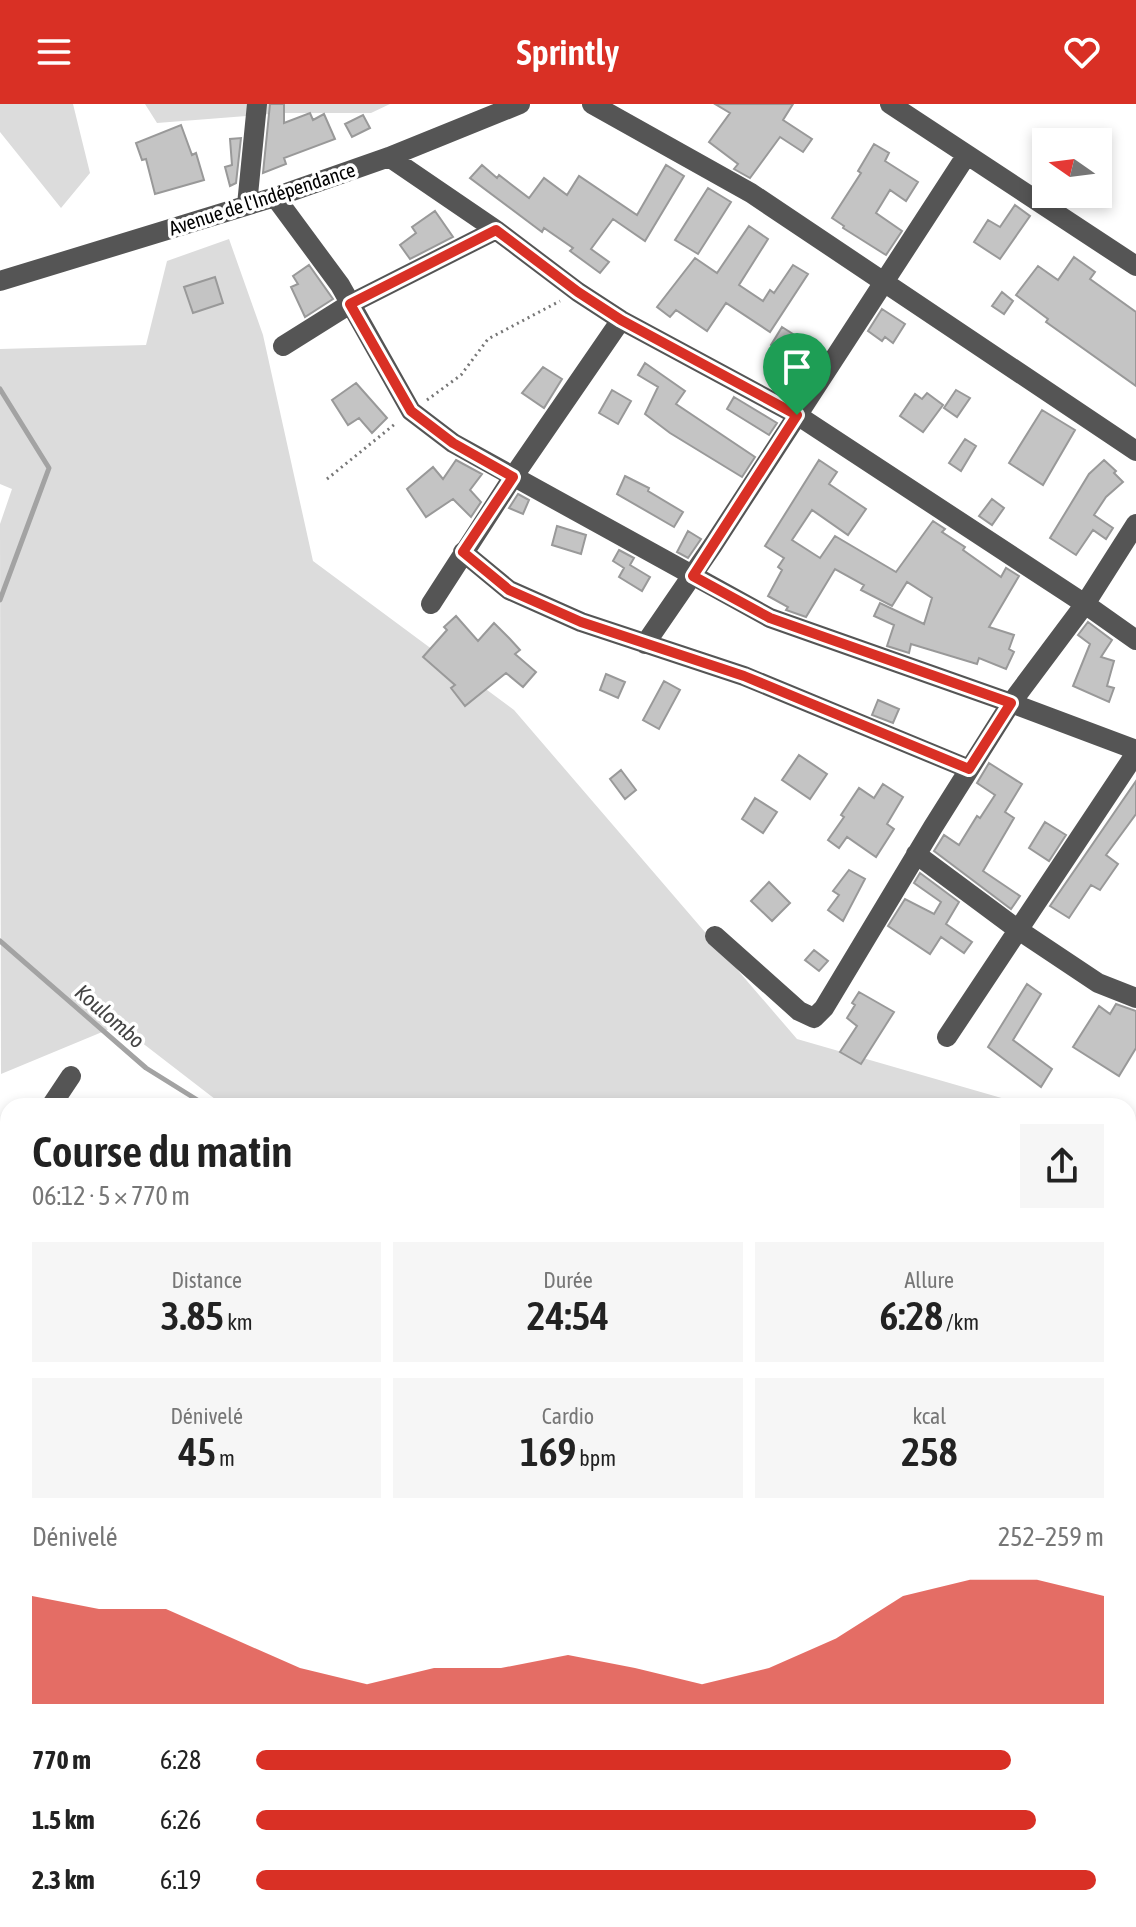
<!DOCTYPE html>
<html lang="fr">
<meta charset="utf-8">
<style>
body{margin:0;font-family:"Asap Condensed",sans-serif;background:#f6f6f6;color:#222;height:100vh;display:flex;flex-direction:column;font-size:30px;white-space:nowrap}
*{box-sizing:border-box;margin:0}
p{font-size:26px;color:#767676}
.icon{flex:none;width:44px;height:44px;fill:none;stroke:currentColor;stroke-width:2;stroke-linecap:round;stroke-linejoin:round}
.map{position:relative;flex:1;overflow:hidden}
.drawer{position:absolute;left:0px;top:994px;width:1136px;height:830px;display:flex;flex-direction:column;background:#fff;border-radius:24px 24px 0 0;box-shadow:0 4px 12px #0003}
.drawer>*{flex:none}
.needle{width:52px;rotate:284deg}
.tools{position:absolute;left:1032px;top:24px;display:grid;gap:16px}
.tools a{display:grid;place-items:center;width:80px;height:80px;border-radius:0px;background:#fff;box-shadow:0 4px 12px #0003;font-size:40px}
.pin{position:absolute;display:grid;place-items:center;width:68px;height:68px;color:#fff;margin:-82px -34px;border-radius:50% 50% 50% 0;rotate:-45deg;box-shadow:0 0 8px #0007}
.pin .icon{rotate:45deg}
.round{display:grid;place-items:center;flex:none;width:84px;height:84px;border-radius:0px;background:#f6f6f6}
.summary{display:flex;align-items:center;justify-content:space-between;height:136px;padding:0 32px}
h1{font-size:44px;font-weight:600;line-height:60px}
.figures{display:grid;grid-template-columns:repeat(3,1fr);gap:12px;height:136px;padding:8px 32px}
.figures div{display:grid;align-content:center;border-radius:0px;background:#f6f6f6;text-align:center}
.figures b{font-size:40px;font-weight:600}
.figures small{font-size:22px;font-weight:400}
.figures p{font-size:22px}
.chart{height:224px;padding:16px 32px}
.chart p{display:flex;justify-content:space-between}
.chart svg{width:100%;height:144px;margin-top:8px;fill:#d93025;opacity:.7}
ul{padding:0 32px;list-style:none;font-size:26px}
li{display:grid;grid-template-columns:128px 96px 1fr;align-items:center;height:60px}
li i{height:20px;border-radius:10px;background:#d93025}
header{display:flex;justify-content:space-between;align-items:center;height:104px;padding:0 32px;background:#d93025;color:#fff;font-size:36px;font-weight:600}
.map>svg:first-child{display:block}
.green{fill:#dcdcdc}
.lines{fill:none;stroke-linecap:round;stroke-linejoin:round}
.stream{stroke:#a3a3a3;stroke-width:5}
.building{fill:#c4c4c4;stroke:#999;stroke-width:2}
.path{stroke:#777;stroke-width:3;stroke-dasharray:2 4;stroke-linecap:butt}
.minor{stroke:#555;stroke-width:20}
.route-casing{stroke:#fff;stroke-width:16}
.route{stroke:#d93025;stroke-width:10}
.labels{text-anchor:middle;stroke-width:7;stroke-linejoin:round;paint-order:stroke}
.street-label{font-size:20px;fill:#000;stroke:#fff}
.water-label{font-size:22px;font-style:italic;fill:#444;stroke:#fff}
</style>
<header><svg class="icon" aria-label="menu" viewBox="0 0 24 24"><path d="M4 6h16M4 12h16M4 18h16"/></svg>Sprintly<svg class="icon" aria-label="heart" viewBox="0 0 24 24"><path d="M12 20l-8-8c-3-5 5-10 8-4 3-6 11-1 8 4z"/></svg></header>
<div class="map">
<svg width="1136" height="1823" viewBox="0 0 1136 1823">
<rect width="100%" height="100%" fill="#fff"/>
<path class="green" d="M 0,0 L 73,0 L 90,69 L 61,104 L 0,28 Z
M 145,0 L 390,0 L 371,9 L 284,9 L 157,19 Z
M 229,135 L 263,231 L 313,457 L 514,606 L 797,935 L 1029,1002 L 224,1002 L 119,921 L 1,970 L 0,420 L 12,385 L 0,380 L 0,245 L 146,241 L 167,157 Z
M 1128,1028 L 1136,1030 L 1136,1823 L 802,1823 L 827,1816 L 1128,1816 Z
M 188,1816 L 648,1816 L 678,1823 L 195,1823 Z"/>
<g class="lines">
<path class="stream" d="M 0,285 L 49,364 L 0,496
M 0,837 L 146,964 L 207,1002
M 1128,1447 L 1136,1452"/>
</g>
<path class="building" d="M 270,0 L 284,0 L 284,19 L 310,9 L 313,16 L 324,10 L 335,35 L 284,54 L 286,60 L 263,69 Z
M 715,0 L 793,0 L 783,16 L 812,35 L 803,48 L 780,33 L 750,74 L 734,65 L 738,60 L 709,38 L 730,9 Z
M 363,11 L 370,24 L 352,33 L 345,20 Z
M 181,21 L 192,51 L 196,49 L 204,76 L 155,90 L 146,55 L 142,56 L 136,39 Z
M 241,34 L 236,79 L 230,82 L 225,63 L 232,61 L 230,35 Z
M 874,40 L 889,49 L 885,57 L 918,78 L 906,97 L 890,86 L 876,109 L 902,127 L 886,151 L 843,124 L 844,122 L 832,114 L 861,69 L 858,67 Z
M 482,61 L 497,74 L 499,71 L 529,94 L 544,74 L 567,91 L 579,72 L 637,111 L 666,61 L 684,72 L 645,137 L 613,115 L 591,145 L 609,158 L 600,169 L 570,147 L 573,144 L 544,124 L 542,128 L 470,74 Z
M 708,84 L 731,98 L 698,150 L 675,136 Z
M 1015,101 L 1030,112 L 1000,155 L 974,138 L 988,116 L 1000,123 Z
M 435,107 L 453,133 L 410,155 L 400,141 L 416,129 L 412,123 Z
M 749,122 L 768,135 L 739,181 L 763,197 L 770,186 L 774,189 L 793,161 L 808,170 L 770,228 L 726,199 L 707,227 L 676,206 L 670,213 L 657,203 L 695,154 L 717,169 Z
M 1074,153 L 1095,168 L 1090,175 L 1136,208 L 1136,282 L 1046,218 L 1048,215 L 1016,191 L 1038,162 L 1058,176 Z
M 309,161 L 333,195 L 305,213 L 291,183 L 298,180 L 293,172 Z
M 215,173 L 223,199 L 193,209 L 184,183 Z
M 1002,188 L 1013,197 L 1004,210 L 992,202 Z
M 882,205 L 905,220 L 893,239 L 885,233 L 882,237 L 868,227 Z
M 782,223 L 804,237 L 793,255 L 771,241 Z
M 645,259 L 685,287 L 676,300 L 755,353 L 742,373 L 670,329 L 645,310 L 658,283 L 638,271 Z
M 543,263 L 562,275 L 544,304 L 522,289 Z
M 356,279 L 387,314 L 372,329 L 359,314 L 348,321 L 332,296 Z
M 612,286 L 631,297 L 618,320 L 599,309 Z
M 956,286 L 970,294 L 957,313 L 944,304 Z
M 927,289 L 943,301 L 923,328 L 900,312 L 915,290 L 922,295 Z
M 734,293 L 777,319 L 769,331 L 727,305 Z
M 1042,306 L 1075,326 L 1043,381 L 1009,359 Z
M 965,335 L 976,342 L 961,367 L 949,359 Z
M 456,356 L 482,370 L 470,386 L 481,398 L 471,413 L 453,395 L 426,413 L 407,385 L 433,363 L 443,375 Z
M 819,356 L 837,368 L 829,380 L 866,405 L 848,431 L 812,406 L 792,436 L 820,454 L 835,432 L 896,468 L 933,417 L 945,425 L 942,428 L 965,443 L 963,446 L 1001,473 L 1006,464 L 1019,472 L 989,523 L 1014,531 L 1009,545 L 1014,548 L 1006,565 L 979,554 L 977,560 L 911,540 L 909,549 L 887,542 L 894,521 L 874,512 L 880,499 L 924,520 L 932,494 L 907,478 L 892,502 L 861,486 L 864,481 L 835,465 L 806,513 L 786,506 L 788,503 L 768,492 L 782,466 L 778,463 L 784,454 L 765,442 Z
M 1104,356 L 1116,367 L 1114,369 L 1123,378 L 1106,393 L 1094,411 L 1113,424 L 1106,435 L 1093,426 L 1076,451 L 1050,434 L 1089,370 Z
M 625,372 L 649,384 L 648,387 L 683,408 L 674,423 L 617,390 Z
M 518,390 L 529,396 L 523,410 L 509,404 Z
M 992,395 L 1004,404 L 992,421 L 979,412 Z
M 557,422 L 586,431 L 581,450 L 552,441 Z
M 688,427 L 701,435 L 688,454 L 677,448 Z
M 619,446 L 634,454 L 630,461 L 650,473 L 642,487 L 619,473 L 624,464 L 613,457 Z
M 456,512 L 478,537 L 494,519 L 510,535 L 520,546 L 515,550 L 536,568 L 523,583 L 506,569 L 465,602 L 451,584 L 455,581 L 423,553 L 447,526 L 444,523 Z
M 1088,518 L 1112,536 L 1101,553 L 1114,557 L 1107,582 L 1114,584 L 1109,598 L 1073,582 L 1090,540 L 1078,531 Z
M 606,570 L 625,578 L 618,594 L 600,586 Z
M 664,577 L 680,586 L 659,625 L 643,616 Z
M 878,596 L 899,605 L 893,619 L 872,611 Z
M 799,651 L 827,670 L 810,695 L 782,676 Z
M 989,659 L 1022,680 L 1005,708 L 1014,714 L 983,767 L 1020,792 L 1011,805 L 934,747 L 944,731 L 959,741 L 977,712 L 980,714 L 995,691 L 977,679 Z
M 621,666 L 636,686 L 625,695 L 610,675 Z
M 1136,677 L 1136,710 L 1106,751 L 1118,760 L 1100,786 L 1091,781 L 1069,814 L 1050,802 Z
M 883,680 L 903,693 L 887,720 L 894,725 L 876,753 L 847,733 L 839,744 L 828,736 L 844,713 L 841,711 L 859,684 L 874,694 Z
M 755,694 L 777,708 L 763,729 L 742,715 Z
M 1045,718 L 1066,731 L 1049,757 L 1029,744 Z
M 849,766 L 865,775 L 843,817 L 828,806 L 839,791 L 833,787 Z
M 920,769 L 959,798 L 946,820 L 972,838 L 964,849 L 941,833 L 930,850 L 888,822 L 905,795 L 934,810 L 941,798 L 914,779 Z
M 769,778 L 790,799 L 772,817 L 751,797 Z
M 814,846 L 828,857 L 819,867 L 805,856 Z
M 1027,880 L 1041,890 L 1013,936 L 1052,965 L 1041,983 L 988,943 Z
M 859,888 L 894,908 L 861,960 L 840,948 L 857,922 L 847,914 L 855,901 L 852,899 Z
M 1116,900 L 1136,907 L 1136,944 L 1119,972 L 1073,943 L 1099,902 L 1110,910 Z"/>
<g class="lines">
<path class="path" d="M 427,296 L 461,271 L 488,235 L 560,197
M 327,375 L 395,320"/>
<path class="minor" d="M 592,0 L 751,89 L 1136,347
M 890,0 L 1136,162
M 389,53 L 496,126 L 578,188 L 621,216 L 797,311 L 1085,500 L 1136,536
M 275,93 L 340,181 L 411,307 L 453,339 L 770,514 L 1011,599 L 1136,646
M 247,101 L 257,0
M 0,177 L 275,93 L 389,53 L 520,0
M 283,242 L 350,200 L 496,126
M 463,448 L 509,486 L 581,518 L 744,572 L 969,665
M 431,500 L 513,373 L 621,216
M 645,540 L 713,441 L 966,52
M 916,750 L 1017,825 L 1098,879 L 1136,894
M 715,832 L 799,907 L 814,914 L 824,904 L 933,723 L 1011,599 L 1085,500 L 1136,420
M 947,933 L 1136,649
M 51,1002 L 71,972
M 0,1071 L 8,1064
M 0,1231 L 8,1223
M 0,1292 L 8,1296
M 0,1390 L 8,1382
M 0,1629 L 8,1617
M 28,1823 L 36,1816"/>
</g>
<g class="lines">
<defs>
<path id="route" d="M 496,126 L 578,188 L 621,216 L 797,311 L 693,472 L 770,514 L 1011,599 L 969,665 L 744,572 L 581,518 L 509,486 L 463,448 L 513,373 L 453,339 L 411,307 L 350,200 Z"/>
</defs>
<use href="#route" class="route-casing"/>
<use href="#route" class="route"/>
</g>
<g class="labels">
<g class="street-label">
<text transform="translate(262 95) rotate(-18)" y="7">Avenue de l'Indépendance</text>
</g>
<g class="water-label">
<text transform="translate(110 912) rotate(41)" y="8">Koulombo</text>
</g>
</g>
</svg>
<div class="tools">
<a><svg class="needle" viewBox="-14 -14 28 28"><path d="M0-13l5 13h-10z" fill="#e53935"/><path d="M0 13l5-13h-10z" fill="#767676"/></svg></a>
</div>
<div class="pin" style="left:797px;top:311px;background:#1e9e55"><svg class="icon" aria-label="arrive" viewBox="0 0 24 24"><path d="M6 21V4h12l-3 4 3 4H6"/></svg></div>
<section class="drawer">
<div class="summary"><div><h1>Course du matin</h1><p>06:12 · 5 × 770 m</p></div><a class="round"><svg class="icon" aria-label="share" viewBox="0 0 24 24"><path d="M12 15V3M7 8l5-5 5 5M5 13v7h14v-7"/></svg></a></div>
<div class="figures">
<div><p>Distance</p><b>3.85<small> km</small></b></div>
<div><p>Durée</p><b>24:54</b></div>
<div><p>Allure</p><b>6:28<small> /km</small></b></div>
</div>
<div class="figures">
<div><p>Dénivelé</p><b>45<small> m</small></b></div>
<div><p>Cardio</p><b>169<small> bpm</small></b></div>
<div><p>kcal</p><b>258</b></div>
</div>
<div class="chart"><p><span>Dénivelé</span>252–259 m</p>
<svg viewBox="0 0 160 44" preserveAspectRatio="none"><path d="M0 44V11L10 15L20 15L30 24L40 33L50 38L60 33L70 33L80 29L90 33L100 38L110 33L120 24L130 11L140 6L150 6L160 11V44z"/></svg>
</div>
<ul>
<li><b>770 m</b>6:28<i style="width:89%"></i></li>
<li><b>1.5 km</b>6:26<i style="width:92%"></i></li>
<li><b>2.3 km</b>6:19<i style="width:99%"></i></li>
</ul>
</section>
</div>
